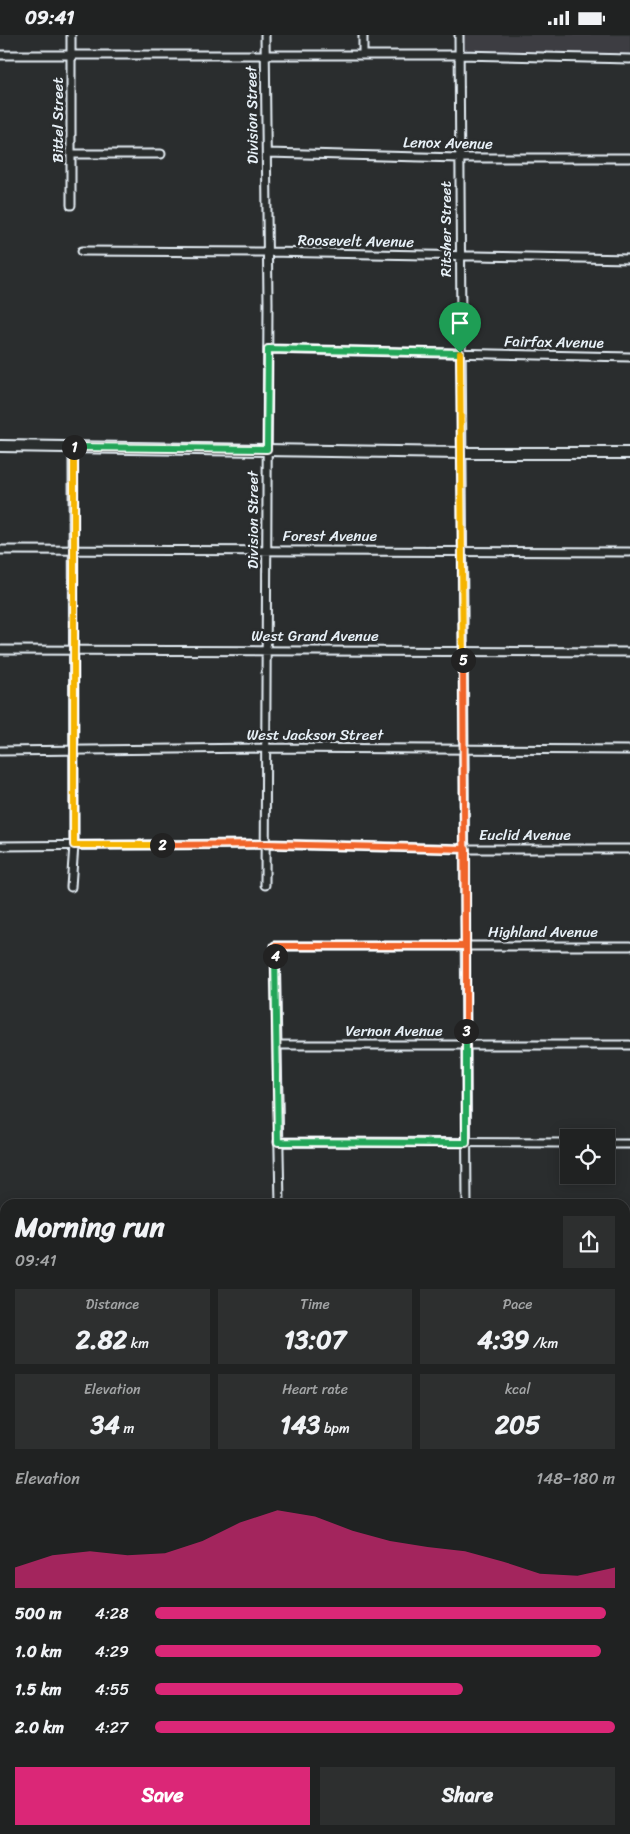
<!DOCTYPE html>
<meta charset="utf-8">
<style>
body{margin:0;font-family:Sriracha,sans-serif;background:#2d2f2f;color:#f1f3f6;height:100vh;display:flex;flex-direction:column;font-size:19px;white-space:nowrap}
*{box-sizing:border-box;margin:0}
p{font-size:16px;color:#a2a4a5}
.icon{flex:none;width:28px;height:28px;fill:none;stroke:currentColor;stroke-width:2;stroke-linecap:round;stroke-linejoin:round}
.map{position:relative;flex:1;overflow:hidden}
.side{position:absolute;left:0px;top:1164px;width:630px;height:636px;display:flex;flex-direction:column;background:#202222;border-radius:15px 15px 0 0;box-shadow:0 2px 12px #0003,0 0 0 1px #3d3f40}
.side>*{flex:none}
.fabs{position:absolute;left:560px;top:1094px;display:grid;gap:10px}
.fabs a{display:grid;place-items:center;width:55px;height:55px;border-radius:0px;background:#202222;box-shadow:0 2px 12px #0003,0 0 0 1px #3d3f40;font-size:25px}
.pin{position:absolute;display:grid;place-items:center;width:42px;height:42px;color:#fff;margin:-51px -21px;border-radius:50% 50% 50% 0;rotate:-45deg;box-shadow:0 0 5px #0007}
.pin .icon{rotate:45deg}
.km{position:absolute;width:25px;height:25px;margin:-12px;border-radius:50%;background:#222;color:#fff;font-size:14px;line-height:25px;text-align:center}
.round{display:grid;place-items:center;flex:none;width:52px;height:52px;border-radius:0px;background:#2d2f2f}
.overview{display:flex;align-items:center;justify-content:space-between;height:85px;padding:0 15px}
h1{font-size:28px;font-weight:700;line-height:38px}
.stats{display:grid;grid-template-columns:repeat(3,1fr);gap:8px;height:85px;padding:5px 15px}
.stats div{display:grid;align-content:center;border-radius:0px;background:#2d2f2f;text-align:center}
.stats b{font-size:25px;font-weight:700}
.stats small{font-size:14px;font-weight:400}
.stats p{font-size:14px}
.chart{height:140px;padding:10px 15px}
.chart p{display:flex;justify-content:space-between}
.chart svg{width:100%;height:90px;margin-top:5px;fill:#db2777;opacity:.7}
.cta{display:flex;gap:10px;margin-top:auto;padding:10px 15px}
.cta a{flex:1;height:58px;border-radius:0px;background:#db2777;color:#fff;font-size:20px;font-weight:700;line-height:58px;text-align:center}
.cta a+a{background:#2d2f2f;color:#f1f3f6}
ul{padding:0 15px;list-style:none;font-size:16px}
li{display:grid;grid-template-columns:80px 60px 1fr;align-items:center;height:38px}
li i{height:12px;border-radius:6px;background:#db2777}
.status{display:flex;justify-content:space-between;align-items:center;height:35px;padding:0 25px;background:#202222;direction:ltr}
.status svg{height:14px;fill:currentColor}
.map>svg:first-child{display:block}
.built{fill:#3d3d43}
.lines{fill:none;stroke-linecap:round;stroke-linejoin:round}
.street-casing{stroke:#e8f1f8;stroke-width:11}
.secondary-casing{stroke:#e8f1f8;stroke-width:14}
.street{stroke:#2a2d2e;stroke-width:7}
.secondary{stroke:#2a2d2e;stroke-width:10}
.split-1-casing{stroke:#fff;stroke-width:10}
.split-2-casing{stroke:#fff;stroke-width:10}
.split-3-casing{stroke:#fff;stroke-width:10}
.split-4-casing{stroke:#fff;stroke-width:10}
.split-5-casing{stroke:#fff;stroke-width:10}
.split-6-casing{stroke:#fff;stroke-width:10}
.split-1{stroke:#22a559;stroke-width:6}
.split-2{stroke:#f5b400;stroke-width:6}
.split-3{stroke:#f0652b;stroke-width:6}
.split-4{stroke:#22a559;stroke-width:6}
.split-5{stroke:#f0652b;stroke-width:6}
.split-6{stroke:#f5b400;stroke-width:6}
.labels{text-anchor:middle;stroke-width:5;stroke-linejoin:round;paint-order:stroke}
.street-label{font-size:15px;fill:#e8f1f8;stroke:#2a2d2e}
</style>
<div class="status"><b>09:41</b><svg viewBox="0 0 49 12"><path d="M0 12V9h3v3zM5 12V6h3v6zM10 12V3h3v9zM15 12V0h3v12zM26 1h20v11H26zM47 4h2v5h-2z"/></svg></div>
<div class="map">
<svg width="630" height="1799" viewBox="0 0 630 1799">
<rect width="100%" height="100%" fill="#2a2d2e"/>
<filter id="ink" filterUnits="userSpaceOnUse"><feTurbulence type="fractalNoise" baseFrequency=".02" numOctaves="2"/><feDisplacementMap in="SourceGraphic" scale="10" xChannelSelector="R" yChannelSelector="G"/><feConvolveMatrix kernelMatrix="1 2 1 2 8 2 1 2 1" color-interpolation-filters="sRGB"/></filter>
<g filter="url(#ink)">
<path class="built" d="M 459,0 L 630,0 L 630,24 L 459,20 Z"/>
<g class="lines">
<defs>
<path id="street" d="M 71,0 L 71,170
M 363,0 L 363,20
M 459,0 L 467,1169
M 0,20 L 459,20 L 630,24
M 267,118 L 459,123 L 630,123
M 72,119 L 161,119
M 82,216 L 268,217 L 630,224
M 268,314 L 630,322
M 0,515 L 630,517
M 0,615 L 630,617
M 0,716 L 265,713 L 630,715
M 0,811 L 266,809 L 466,814 L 630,814
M 265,850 L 268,267 L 265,0
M 71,852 L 74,810 L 73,412
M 278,1010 L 630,1010
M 278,1107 L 569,1108
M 606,1109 L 630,1109
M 280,1169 L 275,911 L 630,911
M 625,1388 L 630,1388
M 625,1446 L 630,1446
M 625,1474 L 626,1492
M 625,1677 L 630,1677
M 0,1684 L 5,1684"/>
<path id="secondary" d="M 0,411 L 462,418 L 630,418
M 0,1202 L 5,1202
M 625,1204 L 630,1204"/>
</defs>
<use href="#street" class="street-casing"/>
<use href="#secondary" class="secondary-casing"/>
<use href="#street" class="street"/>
<use href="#secondary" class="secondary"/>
</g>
</g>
<g class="lines" filter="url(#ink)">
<defs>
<path id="split-1" d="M 74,412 L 267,414 L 268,314 L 460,318"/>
<path id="split-2" d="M 74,412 L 74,810 L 162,810"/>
<path id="split-3" d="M 162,810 L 266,809 L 466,814 L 466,996"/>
<path id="split-4" d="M 275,921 L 278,1107 L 466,1108 L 466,996"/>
<path id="split-5" d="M 275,921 L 275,911 L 465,911 L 463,625"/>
<path id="split-6" d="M 460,318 L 463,625"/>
</defs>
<use href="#split-1" class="split-1-casing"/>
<use href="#split-2" class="split-2-casing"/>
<use href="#split-3" class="split-3-casing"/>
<use href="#split-4" class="split-4-casing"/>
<use href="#split-5" class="split-5-casing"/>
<use href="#split-6" class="split-6-casing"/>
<use href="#split-1" class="split-1"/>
<use href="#split-2" class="split-2"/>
<use href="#split-3" class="split-3"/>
<use href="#split-4" class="split-4"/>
<use href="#split-5" class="split-5"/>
<use href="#split-6" class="split-6"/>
</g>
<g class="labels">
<g class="street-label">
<text transform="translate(252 80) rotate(-91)" y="5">Division Street</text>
<text transform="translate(58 85) rotate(-90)" y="5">Bittel Street</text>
<text transform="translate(448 108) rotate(1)" y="5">Lenox Avenue</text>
<text transform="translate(446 194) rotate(-90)" y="5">Ritsher Street</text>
<text transform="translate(356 206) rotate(1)" y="5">Roosevelt Avenue</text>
<text transform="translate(554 307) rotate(1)" y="5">Fairfax Avenue</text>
<text transform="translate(253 485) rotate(-90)" y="5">Division Street</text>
<text x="330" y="506">Forest Avenue</text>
<text x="315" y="606">West Grand Avenue</text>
<text x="315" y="705">West Jackson Street</text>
<text x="525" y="805">Euclid Avenue</text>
<text x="543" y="902">Highland Avenue</text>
<text x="394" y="1001">Vernon Avenue</text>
</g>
</g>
</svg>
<div class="fabs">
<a><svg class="icon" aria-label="locate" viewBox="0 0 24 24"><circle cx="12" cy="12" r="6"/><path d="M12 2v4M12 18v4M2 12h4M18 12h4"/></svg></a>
</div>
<div class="pin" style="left:460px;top:318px;background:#1e9e55"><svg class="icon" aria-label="arrive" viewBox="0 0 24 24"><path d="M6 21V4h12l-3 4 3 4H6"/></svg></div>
<b class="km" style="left:74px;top:412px">1</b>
<b class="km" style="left:162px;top:810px">2</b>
<b class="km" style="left:466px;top:996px">3</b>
<b class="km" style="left:275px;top:921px">4</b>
<b class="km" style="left:463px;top:625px">5</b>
<section class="side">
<div class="overview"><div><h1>Morning run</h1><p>09:41</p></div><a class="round"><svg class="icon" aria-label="share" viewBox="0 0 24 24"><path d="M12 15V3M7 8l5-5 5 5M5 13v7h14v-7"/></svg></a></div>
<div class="stats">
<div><p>Distance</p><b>2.82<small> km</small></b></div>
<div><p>Time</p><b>13:07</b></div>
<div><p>Pace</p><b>4:39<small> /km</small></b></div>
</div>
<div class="stats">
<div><p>Elevation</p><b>34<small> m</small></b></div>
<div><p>Heart rate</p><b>143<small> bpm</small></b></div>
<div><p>kcal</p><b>205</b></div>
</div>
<div class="chart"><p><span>Elevation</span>148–180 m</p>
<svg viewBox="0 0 160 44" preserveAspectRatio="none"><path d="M0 44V34L10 28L20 26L30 28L40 27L50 21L60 12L70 6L80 9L90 16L100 21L110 24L120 26L130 31L140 37L150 38L160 34V44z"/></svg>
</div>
<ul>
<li><b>500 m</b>4:28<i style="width:98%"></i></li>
<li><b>1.0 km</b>4:29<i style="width:97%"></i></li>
<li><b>1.5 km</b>4:55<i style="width:67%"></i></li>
<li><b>2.0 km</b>4:27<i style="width:100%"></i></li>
</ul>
<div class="cta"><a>Save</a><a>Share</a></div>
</section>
</div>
